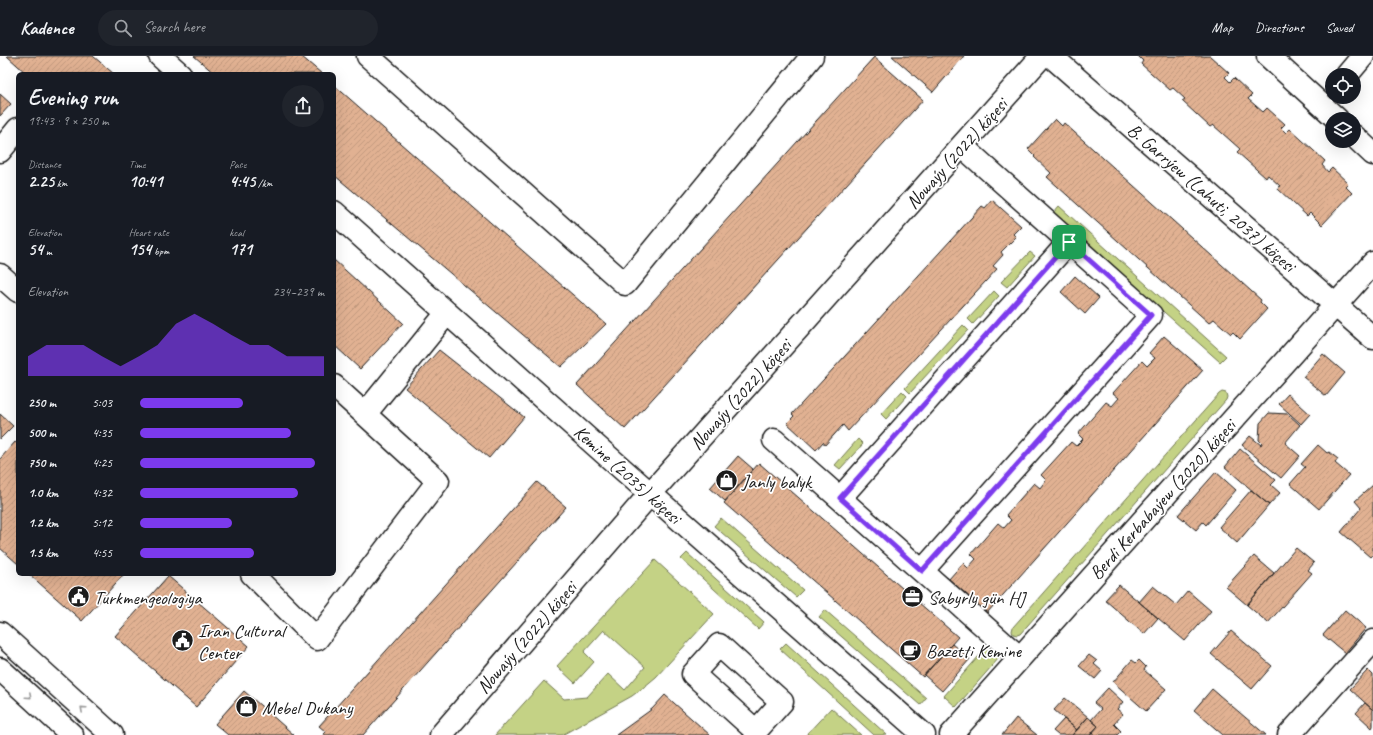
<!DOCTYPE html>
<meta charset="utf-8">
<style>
body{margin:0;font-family:Caveat,sans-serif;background:#20242c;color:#f1f3f6;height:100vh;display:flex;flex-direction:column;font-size:15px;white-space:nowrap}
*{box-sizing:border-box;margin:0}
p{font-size:13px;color:#9ea1a6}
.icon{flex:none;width:22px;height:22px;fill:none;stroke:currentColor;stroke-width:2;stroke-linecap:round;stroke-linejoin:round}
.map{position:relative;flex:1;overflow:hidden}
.side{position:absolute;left:16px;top:16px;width:320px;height:504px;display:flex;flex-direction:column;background:#171b24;border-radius:6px;box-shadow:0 4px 16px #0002}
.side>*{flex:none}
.tools{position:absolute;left:1325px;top:12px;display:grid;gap:8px}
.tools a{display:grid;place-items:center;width:36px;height:36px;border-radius:50%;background:#171b24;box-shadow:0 4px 16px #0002;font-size:20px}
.pin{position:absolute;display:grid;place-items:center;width:34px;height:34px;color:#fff;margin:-17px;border-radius:8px;box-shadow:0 2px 6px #0006}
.round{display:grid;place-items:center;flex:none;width:42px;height:42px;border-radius:21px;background:#20242c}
.head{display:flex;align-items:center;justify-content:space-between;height:68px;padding:0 12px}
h1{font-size:22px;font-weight:800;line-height:30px}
.stats{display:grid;grid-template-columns:repeat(3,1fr);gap:6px;height:68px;padding:4px 12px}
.stats div{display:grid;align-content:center}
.stats b{font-size:17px;font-weight:800}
.stats small{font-size:11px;font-weight:400}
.stats p{font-size:11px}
.chart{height:112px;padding:8px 12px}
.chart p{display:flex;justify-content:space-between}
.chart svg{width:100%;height:72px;margin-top:4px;fill:#7c3aed;opacity:.7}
ul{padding:0 12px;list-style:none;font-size:13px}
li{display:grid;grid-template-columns:64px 48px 1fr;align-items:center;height:30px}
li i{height:10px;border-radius:5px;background:#7c3aed}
header{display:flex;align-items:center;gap:24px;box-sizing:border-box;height:56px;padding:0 20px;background:#171b24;border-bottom:1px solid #363941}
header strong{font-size:19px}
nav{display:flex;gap:22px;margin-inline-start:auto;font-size:14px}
.search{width:280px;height:36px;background:#20242c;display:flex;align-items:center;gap:10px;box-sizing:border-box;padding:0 14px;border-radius:22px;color:#9ea1a6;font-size:15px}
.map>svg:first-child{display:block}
.grass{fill:#c4d285;stroke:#707750}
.building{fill:url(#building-hatch);stroke:#1c1c1c}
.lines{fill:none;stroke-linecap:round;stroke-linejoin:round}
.minor-casing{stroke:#1c1c1c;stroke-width:25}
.major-casing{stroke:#1c1c1c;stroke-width:25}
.minor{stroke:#fff;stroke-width:22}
.major{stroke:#fff;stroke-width:22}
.oneway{stroke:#999}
.route-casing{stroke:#fff;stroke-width:8}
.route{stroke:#7c3aed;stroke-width:5}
.labels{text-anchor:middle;stroke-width:3.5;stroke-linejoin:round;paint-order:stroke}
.street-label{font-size:19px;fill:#1c1c1c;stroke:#fff}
.poi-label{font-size:19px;fill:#1c1c1c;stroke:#fff;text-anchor:start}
</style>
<header>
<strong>Kadence</strong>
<div class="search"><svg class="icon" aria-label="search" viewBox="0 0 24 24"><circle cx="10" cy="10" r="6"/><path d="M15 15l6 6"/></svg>Search here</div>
<nav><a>Map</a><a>Directions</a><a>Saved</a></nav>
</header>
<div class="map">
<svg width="1373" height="679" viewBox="0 0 1373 679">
<defs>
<pattern id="building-hatch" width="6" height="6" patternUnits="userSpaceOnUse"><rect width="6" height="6" fill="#e1b192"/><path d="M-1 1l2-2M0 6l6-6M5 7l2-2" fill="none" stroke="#c0987d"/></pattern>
</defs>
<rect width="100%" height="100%" fill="#fff"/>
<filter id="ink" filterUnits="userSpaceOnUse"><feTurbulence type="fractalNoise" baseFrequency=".025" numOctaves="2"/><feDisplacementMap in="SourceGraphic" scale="8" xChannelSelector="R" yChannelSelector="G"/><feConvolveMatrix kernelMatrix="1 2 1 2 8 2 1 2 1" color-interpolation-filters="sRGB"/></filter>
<g filter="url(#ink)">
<path class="grass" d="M 1059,150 L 1226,300 L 1220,306 L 1053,157 Z
M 1030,196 L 1035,200 L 1007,231 L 1001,226 Z
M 994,235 L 999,240 L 973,268 L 968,263 Z
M 963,269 L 968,274 L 910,337 L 905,332 Z
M 902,335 L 907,340 L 886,363 L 881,358 Z
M 1222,336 L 1226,337 L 1227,341 L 1226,344 L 1020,578 L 1017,579 L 1013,578 L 1012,575 L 1013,571 L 1219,338 Z
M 858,383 L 863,388 L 840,413 L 835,409 Z
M 721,462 L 803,534 L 796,541 L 714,470 Z
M 687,497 L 764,566 L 758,573 L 681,503 Z
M 655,504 L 714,558 L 656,621 L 644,631 L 632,640 L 562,679 L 495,679 L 544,625 L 564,643 L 587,641 L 608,618 L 625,634 L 645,611 L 604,574 L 584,596 L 594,606 L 575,627 L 557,610 Z
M 825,554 L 926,642 L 920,649 L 819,561 Z
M 786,587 L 887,679 L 874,679 L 780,593 Z
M 986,592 L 999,602 L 956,651 L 944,640 Z
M 831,652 L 861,679 L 806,679 Z"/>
<path class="building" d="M 7,0 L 93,0 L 114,18 L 27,18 Z
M 194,0 L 301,0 L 322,18 L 215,18 Z
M 892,0 L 964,0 L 933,36 Z
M 1138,0 L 1210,0 L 1229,17 L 1225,21 L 1230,26 L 1234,22 L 1252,39 L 1248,43 L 1263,56 L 1267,52 L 1285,68 L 1281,72 L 1286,77 L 1290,73 L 1325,105 L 1322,109 L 1328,116 L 1332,112 L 1348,127 L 1345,130 L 1352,137 L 1322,169 L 1310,157 L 1307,160 L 1278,133 L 1280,130 L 1268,119 L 1266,122 L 1237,96 L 1240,93 L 1213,69 L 1210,71 L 1182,45 L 1185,43 L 1173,32 L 1170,34 L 1141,8 L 1143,5 Z
M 874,1 L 923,44 L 625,373 L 577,329 Z
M 334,29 L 606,268 L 561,311 L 334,119 Z
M 0,38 L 11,48 L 0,60 Z
M 1055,63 L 1062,70 L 1064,67 L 1261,244 L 1260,246 L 1267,253 L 1240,283 L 1233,276 L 1231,278 L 1214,263 L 1209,267 L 1047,121 L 1051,117 L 1034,101 L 1035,100 L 1028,93 Z
M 992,144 L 1021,170 L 1013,178 L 1016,181 L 1001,196 L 1003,199 L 993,210 L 997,213 L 848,375 L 843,369 L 825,389 L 823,386 L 816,394 L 787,367 L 794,360 L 792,358 L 982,150 L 985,152 Z
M 334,204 L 403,267 L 360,313 L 334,289 Z
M 1075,220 L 1099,242 L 1085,258 L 1061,236 Z
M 1164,280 L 1203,314 L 987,557 L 949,523 L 963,507 L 968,512 L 976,503 L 971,498 L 998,467 L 1004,472 L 1011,464 L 1006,459 L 1034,427 L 1040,432 L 1046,424 L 1041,419 L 1071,386 L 1076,390 L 1083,383 L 1078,378 L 1106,346 L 1112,350 L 1119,342 L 1113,337 L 1142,305 L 1147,310 L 1155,302 L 1149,297 Z
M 439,294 L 524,361 L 489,402 L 405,332 Z
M 1323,298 L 1345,317 L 1326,340 L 1303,321 Z
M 1288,338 L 1310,358 L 1301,368 L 1279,348 Z
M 1269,357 L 1288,358 L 1300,369 L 1285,387 L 1300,400 L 1281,422 L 1242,389 L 1250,380 L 1261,389 L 1262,387 L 1259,384 L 1260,367 Z
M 0,358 L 13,370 L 0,383 Z
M 15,386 L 18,388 L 18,508 L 0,492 L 0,403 Z
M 1318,389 L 1327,397 L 1329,396 L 1338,403 L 1335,407 L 1349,419 L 1319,453 L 1290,428 L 1305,411 L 1301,408 Z
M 1240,393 L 1276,424 L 1271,429 L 1280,437 L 1269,449 L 1225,411 Z
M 738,400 L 753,413 L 725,445 L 710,432 Z
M 759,407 L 958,581 L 923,621 L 724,447 Z
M 1216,416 L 1236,434 L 1206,469 L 1203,466 L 1196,474 L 1178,459 Z
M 537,426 L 566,451 L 363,679 L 323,679 L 326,676 L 319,670 Z
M 1373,429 L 1373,498 L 1370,501 L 1341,476 L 1361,452 L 1355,445 Z
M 1251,434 L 1269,449 L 1237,487 L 1219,471 Z
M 1296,492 L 1314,507 L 1308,514 L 1312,517 L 1268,567 L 1247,549 Z
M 1254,500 L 1274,517 L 1247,549 L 1226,531 Z
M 29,518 L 124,518 L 82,565 Z
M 168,520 L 249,590 L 196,651 L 115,580 Z
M 1119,529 L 1158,562 L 1144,578 L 1105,544 Z
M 1153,530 L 1176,549 L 1188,535 L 1211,555 L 1185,585 L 1139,546 Z
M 1345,554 L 1366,572 L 1345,597 L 1323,579 Z
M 1231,575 L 1272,610 L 1252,633 L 1211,598 Z
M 952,588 L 970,603 L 942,635 L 924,619 Z
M 1089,599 L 1097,605 L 1094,608 L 1102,615 L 1095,623 L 1079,610 Z
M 1132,604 L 1136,607 L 1139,604 L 1146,611 L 1144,614 L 1166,633 L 1146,655 L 1113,626 Z
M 1368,614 L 1373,619 L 1373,654 L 1350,633 Z
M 1108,632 L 1123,646 L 1117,653 L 1123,658 L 1114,668 L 1121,675 L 1117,679 L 1090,679 L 1098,670 L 1091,664 L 1101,653 L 1094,647 Z
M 1212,633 L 1266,679 L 1223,679 L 1194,654 Z
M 244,635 L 294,679 L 228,679 L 215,668 Z
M 665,639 L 710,679 L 616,679 L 652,653 Z
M 1065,642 L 1088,661 L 1077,674 L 1054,654 Z
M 1365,647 L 1373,654 L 1373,670 L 1372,672 L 1356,657 Z
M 1088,661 L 1098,670 L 1090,679 L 1072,679 Z
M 1016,662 L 1037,679 L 1002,679 Z
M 1064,663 L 1077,674 L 1072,679 L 1058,679 L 1053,675 Z"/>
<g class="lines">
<defs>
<path id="minor" d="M 160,0 L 180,18
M 368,0 L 625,228 L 812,0
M 1051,0 L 1373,282
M 1268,0 L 1337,63
M 1347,19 L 1363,0
M 1354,80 L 1373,98
M 0,95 L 18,73
M 334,156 L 603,396 L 924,679
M 0,219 L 18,235
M 365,358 L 447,257
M 774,384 L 1020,602
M 840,442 L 1069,186
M 922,515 L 1151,259 L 962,90
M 252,518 L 317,583 L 438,425 L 334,330
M 719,589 L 782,646 L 756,675 L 693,618 Z
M 441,679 L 650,438 L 1042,0
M 951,679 L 1373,207
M 1289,679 L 1373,585"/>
<path id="major" d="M 0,577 L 112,679
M 0,613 L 72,679"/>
</defs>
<use href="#minor" class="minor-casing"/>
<use href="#major" class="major-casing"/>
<use href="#minor" class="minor"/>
<use href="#major" class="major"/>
</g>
<defs><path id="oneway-chevron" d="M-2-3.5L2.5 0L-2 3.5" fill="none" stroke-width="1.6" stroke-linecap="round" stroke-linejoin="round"/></defs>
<g class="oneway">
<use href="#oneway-chevron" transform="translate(29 640) rotate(42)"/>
<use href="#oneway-chevron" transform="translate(83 653) rotate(-138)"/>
</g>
</g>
<g class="lines" filter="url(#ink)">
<defs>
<path id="route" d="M 1069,186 L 1151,259 L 922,515 L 840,442 Z"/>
</defs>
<use href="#route" class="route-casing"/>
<use href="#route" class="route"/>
</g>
<defs>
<symbol id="shop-disc" viewBox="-11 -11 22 22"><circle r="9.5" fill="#1c1c1c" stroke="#fff"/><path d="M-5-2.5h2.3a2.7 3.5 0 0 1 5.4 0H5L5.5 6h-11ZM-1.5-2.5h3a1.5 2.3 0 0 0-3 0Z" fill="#fff"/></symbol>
<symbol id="civic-disc" viewBox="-11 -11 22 22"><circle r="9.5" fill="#1c1c1c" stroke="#fff"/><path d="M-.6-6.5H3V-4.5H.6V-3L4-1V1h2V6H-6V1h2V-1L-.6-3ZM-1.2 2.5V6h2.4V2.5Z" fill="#fff"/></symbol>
<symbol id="office-disc" viewBox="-11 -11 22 22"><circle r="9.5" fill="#1c1c1c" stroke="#fff"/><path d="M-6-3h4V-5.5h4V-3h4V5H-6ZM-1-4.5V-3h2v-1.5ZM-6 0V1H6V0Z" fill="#fff"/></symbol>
<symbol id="cafe-disc" viewBox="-11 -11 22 22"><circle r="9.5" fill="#1c1c1c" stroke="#fff"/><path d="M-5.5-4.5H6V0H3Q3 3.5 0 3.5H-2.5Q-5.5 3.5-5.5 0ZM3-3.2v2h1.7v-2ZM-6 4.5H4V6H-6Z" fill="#fff"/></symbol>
</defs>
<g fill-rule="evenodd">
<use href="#shop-disc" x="714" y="412" width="25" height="25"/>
<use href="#civic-disc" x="66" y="528" width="25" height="25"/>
<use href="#office-disc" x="900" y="528" width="25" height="25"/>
<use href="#civic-disc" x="170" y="572" width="25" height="25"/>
<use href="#cafe-disc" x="898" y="582" width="25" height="25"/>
<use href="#shop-disc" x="234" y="638" width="25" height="25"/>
</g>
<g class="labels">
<g class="street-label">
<text transform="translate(956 97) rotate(-48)" y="7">Nowaýy (2022) köçesi</text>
<text transform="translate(1212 141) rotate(41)" y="7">B. Garrýew (Lahuti, 2037) köçesi</text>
<text transform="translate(740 338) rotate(-48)" y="7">Nowaýy (2022) köçesi</text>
<text transform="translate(628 418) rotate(42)" y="7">Kemine (2035) köçesi</text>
<text transform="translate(1162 443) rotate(-48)" y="7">Berdi Kerbabaýew (2020) köçesi</text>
<text transform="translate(526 581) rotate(-49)" y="7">Nowaýy (2022) köçesi</text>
</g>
<g class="poi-label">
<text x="742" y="432">Janly balyk</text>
<text x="94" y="548">Turkmengeologiya</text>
<text x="928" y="548">Sabyrly gün HJ</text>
<text x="198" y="581">Iran Cultural<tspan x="198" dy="22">Center</tspan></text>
<text x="926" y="601">Bazetti Kemine</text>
<text x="262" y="658">Mebel Dukany</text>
</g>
</g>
</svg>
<div class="tools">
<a><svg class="icon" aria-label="locate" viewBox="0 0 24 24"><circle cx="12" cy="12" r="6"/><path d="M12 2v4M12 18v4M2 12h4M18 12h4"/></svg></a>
<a><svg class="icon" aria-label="layers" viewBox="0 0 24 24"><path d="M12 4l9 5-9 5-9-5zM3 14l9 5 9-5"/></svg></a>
</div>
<div class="pin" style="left:1069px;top:186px;background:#1e9e55"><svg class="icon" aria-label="arrive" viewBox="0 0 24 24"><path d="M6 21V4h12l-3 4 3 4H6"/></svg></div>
<section class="side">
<div class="head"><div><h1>Evening run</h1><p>19:43 · 9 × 250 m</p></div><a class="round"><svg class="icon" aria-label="share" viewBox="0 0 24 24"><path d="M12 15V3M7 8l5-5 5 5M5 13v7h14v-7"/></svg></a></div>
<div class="stats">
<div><p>Distance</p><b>2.25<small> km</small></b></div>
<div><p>Time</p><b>10:41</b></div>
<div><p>Pace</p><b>4:45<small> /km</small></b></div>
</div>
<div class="stats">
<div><p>Elevation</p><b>54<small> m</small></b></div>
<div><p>Heart rate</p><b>154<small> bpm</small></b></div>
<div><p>kcal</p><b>171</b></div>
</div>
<div class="chart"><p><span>Elevation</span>234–239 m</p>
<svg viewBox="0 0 160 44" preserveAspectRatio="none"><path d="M0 44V32L10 25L20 25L30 25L40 32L50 38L60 32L70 25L80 12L90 6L100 12L110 19L120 25L130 25L140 32L150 32L160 32V44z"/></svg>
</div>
<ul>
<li><b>250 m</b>5:03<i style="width:56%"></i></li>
<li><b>500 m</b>4:35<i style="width:82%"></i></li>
<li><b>750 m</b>4:25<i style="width:95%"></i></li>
<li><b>1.0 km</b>4:32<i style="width:86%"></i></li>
<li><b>1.2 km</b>5:12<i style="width:50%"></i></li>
<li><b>1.5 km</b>4:55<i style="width:62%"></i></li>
</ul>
</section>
</div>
